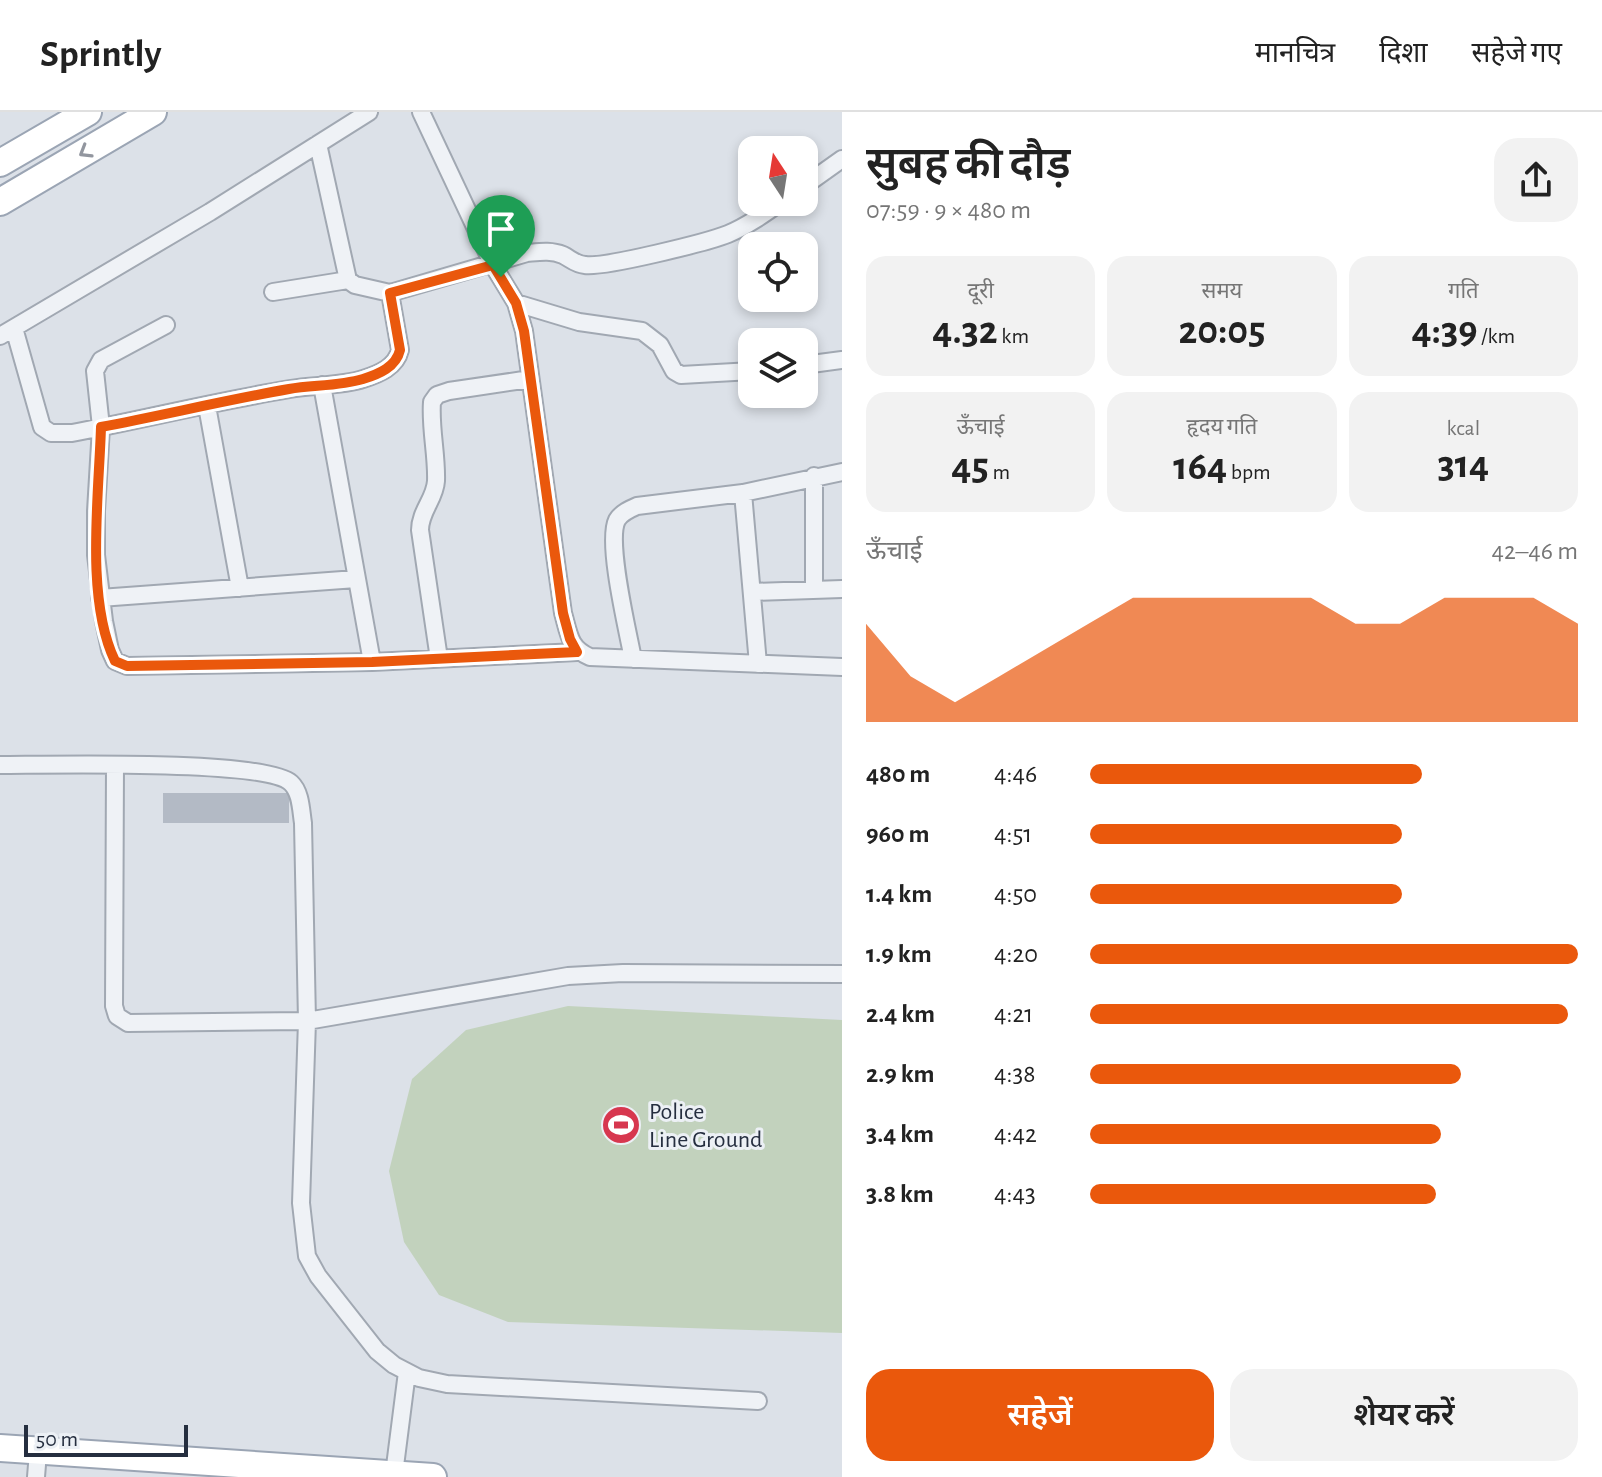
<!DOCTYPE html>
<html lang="hi">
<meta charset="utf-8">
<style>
body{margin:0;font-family:"Alegreya Sans","Noto Sans Devanagari",sans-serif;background:#f2f2f2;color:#222;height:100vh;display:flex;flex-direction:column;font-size:30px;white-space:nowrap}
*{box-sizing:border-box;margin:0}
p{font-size:26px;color:#767676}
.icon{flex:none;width:44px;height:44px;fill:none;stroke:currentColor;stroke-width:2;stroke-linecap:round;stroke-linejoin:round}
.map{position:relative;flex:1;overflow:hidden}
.details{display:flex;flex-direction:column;background:#fff;width:760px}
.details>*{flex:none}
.needle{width:52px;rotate:348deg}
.buttons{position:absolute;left:738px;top:24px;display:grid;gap:16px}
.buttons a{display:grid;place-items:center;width:80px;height:80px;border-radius:16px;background:#fff;box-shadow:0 4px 12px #0003;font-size:40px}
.scale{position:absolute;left:24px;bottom:20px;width:164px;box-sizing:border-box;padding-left:8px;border:4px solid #252e3f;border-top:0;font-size:22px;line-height:28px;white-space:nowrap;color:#252e3f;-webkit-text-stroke:6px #ecf0f5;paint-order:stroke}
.pin{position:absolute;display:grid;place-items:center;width:68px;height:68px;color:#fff;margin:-82px -34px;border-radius:50% 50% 50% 0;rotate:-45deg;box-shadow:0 0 8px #0007}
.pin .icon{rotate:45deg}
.round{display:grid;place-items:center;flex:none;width:84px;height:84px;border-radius:24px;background:#f2f2f2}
.summary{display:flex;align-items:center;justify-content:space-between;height:136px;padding:0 24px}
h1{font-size:44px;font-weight:600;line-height:60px}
.stats{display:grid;grid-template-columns:repeat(3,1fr);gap:12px;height:136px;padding:8px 24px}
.stats div{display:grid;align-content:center;border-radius:20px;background:#f2f2f2;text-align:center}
.stats b{font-size:40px;font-weight:600}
.stats small{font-size:22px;font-weight:400}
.stats p{font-size:22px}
.chart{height:224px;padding:16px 24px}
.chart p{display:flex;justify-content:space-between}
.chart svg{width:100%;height:144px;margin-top:8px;fill:#ea580c;opacity:.7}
.cta{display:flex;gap:16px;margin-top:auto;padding:16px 24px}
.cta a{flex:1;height:92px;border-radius:24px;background:#ea580c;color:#fff;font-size:32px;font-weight:600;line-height:92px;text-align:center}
.cta a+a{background:#f2f2f2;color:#222}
ul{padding:0 24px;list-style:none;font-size:26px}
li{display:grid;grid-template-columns:128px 96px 1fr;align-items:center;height:60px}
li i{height:20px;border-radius:10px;background:#ea580c}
header{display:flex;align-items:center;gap:48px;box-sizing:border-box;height:112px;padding:0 40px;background:#fff;border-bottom:2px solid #e0e0e0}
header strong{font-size:38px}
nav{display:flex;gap:44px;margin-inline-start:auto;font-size:28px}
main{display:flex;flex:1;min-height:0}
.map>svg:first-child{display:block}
.green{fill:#c2d2bd}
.building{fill:#b3bac5}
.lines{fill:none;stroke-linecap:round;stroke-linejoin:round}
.minor-casing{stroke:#a1a8b2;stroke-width:20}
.primary-casing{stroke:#9ba5b4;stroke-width:30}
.minor{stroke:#eff2f6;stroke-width:16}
.primary{stroke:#fff;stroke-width:26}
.oneway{stroke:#92969f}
.route-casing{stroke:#fff;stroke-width:16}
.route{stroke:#ea580c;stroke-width:10}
.labels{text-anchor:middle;stroke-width:6;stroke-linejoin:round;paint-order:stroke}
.poi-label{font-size:24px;fill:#252e3f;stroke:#ecf0f5;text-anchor:start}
</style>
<header>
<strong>Sprintly</strong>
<nav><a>मानचित्र</a><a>दिशा</a><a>सहेजे गए</a></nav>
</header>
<main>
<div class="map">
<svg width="842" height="1365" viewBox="0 0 842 1365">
<rect width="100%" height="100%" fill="#dce1e8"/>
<path class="green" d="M 568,894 L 842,908 L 842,1221 L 508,1210 L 439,1183 L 404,1130 L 389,1059 L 412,967 L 466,918 Z"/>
<path class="building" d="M 163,681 L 289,681 L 289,711 L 163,711 Z"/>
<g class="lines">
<defs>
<path id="minor" d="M 421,0 L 493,153 L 516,191 L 524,219 L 563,501 C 569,522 569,536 590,545 L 842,555
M 318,32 L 348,168 L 355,173 L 390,181 L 527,141 C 539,140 551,138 563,143 C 571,147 575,152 585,153 C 604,156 708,130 728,122 C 747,114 764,102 781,90
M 804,74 L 842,47
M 273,180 L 348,168
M 516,191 L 579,210 L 642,219 L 660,233 L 674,259 L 681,263 L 752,259
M 166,213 L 101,248 L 95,259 L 101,315 L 96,399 L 96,443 L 104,509 L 110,538 L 115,549 L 127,554 L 372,550 L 577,540
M 14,216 L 42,315 L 51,321 L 72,321 C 145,307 217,289 290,277 C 314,273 341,274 363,267 C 379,262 396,255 400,238 L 390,181
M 0,224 L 210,100 L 369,0
M 804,253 L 842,248
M 322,273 L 372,550
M 207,294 L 240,476
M 814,364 L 814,478
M 743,381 L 758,552
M 752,480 L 842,477
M 100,486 L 356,467
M 439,547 L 420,418 C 420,399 435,387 436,369 C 437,343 430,316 432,290 L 437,283 L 449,279 L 530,267
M 633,547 C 628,520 606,430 617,408 C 621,401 630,397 637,394 L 743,381 L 842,360
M 0,653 C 46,653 265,647 291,671 C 301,680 301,699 303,711 L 307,909 L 301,1091 L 307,1144 L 318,1164 L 377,1239 L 394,1253 L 419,1266 L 447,1272 L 758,1289
M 115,653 L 114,894 L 117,904 L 128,911 L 307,909 L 568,864 L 623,861 L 842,862
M 394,1362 L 407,1260
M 36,1365 L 38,1340"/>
<path id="primary" d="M 0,51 L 88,0
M 0,90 L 153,0
M 0,1336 L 433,1365"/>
</defs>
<use href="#minor" class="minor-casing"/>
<use href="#primary" class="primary-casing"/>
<use href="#minor" class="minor"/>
<use href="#primary" class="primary"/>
</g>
<defs><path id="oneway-chevron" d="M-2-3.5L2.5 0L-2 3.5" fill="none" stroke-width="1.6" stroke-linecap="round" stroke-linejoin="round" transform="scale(2)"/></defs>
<use class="oneway" href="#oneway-chevron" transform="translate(85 40) rotate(149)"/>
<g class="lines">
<defs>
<path id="route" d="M 493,153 L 516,191 L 524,219 L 563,501 L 570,527 L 577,540 L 372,550 L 127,554 L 115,549 C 85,487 99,383 101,315 C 164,303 226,288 289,277 C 313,273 340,274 363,267 C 379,262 396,255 400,238 L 390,181 Z"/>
</defs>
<use href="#route" class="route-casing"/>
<use href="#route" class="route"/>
</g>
<defs>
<symbol id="stadium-disc" viewBox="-11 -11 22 22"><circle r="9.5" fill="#d7374f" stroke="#ecf0f5"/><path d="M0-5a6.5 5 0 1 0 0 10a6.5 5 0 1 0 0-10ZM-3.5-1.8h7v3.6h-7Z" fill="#fff"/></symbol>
</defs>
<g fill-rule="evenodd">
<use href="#stadium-disc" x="599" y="991" width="44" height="44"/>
</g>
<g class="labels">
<g class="poi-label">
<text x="649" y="1007">Police<tspan x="649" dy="28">Line Ground</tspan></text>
</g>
</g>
</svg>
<div class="buttons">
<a><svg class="needle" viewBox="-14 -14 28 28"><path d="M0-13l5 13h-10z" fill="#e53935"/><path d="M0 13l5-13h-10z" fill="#767676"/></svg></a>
<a><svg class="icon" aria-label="locate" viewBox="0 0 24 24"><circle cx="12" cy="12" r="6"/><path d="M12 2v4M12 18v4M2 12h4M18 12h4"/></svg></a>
<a><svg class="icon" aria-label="layers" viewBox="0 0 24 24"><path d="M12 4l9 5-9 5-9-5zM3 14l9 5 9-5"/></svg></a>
</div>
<div class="scale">50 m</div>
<div class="pin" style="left:501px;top:165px;background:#1e9e55"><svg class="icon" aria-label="arrive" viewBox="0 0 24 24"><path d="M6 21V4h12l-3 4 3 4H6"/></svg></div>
</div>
<section class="details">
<div class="summary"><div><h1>सुबह की दौड़</h1><p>07:59 · 9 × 480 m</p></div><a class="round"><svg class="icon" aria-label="share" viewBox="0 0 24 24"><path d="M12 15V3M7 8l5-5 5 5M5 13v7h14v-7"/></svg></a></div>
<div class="stats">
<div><p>दूरी</p><b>4.32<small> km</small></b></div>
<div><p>समय</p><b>20:05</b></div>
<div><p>गति</p><b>4:39<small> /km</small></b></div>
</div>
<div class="stats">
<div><p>ऊँचाई</p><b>45<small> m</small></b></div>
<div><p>हृदय गति</p><b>164<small> bpm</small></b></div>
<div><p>kcal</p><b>314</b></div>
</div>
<div class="chart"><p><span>ऊँचाई</span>42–46 m</p>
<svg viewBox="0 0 160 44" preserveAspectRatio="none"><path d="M0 44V14L10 30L20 38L30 30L40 22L50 14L60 6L70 6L80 6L90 6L100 6L110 14L120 14L130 6L140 6L150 6L160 14V44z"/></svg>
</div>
<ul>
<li><b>480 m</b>4:46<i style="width:68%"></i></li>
<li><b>960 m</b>4:51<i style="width:64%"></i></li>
<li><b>1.4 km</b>4:50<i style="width:64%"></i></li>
<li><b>1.9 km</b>4:20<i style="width:100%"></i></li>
<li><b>2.4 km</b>4:21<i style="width:98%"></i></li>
<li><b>2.9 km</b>4:38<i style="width:76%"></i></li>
<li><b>3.4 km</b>4:42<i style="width:72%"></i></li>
<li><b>3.8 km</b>4:43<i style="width:71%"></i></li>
</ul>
<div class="cta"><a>सहेजें</a><a>शेयर करें</a></div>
</section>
</main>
